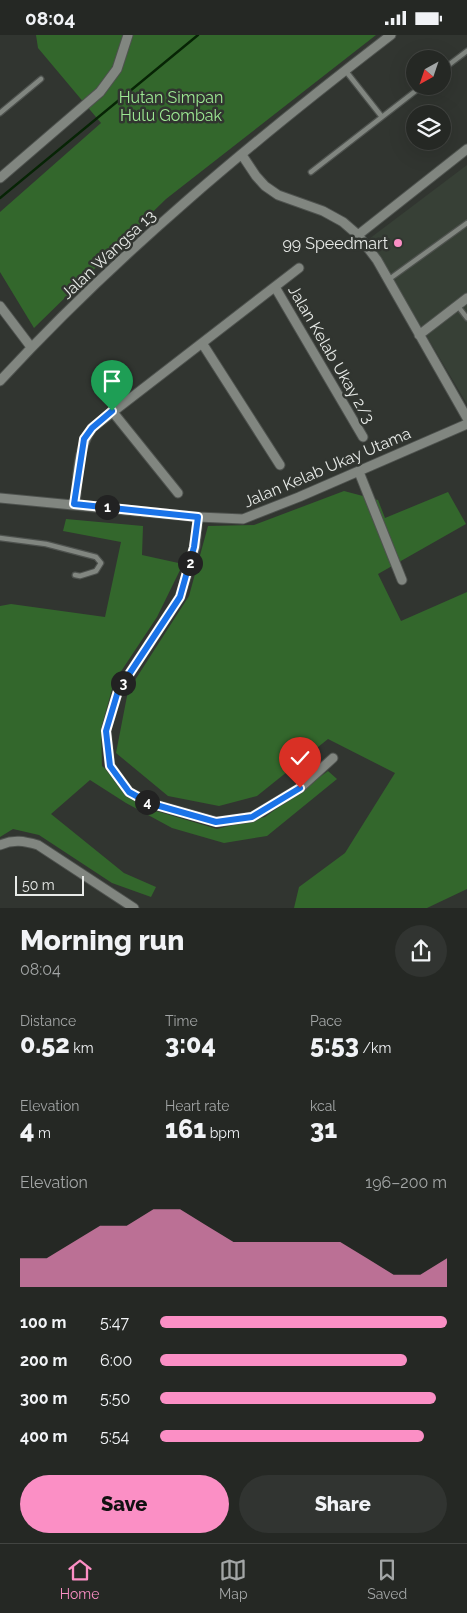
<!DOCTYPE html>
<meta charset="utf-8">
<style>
body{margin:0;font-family:Raleway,sans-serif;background:#313431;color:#f1f3f6;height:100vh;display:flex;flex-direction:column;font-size:19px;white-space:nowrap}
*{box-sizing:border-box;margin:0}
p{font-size:16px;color:#a3a6a6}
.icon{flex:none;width:28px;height:28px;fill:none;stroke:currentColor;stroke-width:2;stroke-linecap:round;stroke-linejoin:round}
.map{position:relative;height:873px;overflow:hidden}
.sheet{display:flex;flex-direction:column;background:#252824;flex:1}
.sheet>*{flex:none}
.needle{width:32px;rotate:220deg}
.tools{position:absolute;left:406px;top:15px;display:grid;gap:10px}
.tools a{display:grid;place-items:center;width:45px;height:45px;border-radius:50%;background:#252824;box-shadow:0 5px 20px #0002,0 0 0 1px #424441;font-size:25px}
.scale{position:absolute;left:15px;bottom:12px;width:69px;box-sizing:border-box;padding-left:5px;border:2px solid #e8ebe8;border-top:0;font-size:14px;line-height:18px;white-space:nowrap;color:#e8ebe8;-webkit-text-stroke:4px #313530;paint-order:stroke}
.pin{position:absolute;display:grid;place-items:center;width:42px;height:42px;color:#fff;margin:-51px -21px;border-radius:50% 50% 50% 0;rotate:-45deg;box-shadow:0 0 5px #0007}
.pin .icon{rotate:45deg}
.km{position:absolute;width:25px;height:25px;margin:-12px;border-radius:50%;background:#222;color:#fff;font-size:14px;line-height:25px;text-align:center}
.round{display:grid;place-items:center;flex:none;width:52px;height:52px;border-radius:26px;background:#313431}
.head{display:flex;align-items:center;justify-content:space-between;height:85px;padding:0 20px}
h1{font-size:28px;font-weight:800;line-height:38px}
.figures{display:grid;grid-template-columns:repeat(3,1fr);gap:8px;height:85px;padding:5px 20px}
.figures div{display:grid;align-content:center}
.figures b{font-size:25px;font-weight:800}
.figures small{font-size:14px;font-weight:400}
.figures p{font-size:14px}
.chart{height:140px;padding:10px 20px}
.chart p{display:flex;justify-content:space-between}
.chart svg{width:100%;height:90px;margin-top:5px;fill:#fb8fc5;opacity:.7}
.button{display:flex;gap:10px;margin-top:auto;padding:10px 20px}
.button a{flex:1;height:58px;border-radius:30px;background:#fb8fc5;color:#111;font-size:20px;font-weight:800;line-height:58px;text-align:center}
.button a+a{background:#313431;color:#f1f3f6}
ul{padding:0 20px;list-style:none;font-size:16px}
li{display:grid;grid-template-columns:80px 60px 1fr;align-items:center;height:38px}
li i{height:12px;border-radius:6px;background:#fb8fc5}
.status{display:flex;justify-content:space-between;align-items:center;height:35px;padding:0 25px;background:#252824;direction:ltr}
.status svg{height:14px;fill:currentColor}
.tab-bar{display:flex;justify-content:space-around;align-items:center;height:70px;border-top:1px solid #424441;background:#252824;font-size:14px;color:#a3a6a6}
.tab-bar a{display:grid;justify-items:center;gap:2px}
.tab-bar .selected{color:#fb8fc5}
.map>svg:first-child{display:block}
.built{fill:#374036}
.green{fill:#33672c}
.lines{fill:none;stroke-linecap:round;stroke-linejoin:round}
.stream{stroke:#072405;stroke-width:2.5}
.lane-casing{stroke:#4e524e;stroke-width:7}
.street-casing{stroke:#4e524e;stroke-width:11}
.lane{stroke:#818680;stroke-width:4.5}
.street{stroke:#818680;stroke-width:9}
.route-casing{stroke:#fff;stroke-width:10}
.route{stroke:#1a73e8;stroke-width:6}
.poi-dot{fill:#fb8fc5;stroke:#313530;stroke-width:2}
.labels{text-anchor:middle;stroke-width:5;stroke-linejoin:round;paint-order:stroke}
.park-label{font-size:16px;fill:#9de993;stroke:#313530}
.poi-label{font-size:16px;fill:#e8ebe8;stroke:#313530;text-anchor:end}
.street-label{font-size:16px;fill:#e8ebe8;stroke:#313530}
</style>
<div class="status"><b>08:04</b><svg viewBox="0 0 49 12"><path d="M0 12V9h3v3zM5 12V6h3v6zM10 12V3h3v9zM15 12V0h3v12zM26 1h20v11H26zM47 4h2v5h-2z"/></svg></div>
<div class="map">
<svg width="467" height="873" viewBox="0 0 467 873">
<rect width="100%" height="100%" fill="#313530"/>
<path class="built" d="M 467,130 L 467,369 L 369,204 Z"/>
<path class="green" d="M 36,0 L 376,0 L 166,164 L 34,293 L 0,237 L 0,177 L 101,88 L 38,13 Z
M 344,456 L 378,465 L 385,483 L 448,457 L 466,489 L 378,539 L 401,586 L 467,557 L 467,854 L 427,873 L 294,873 L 299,852 L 345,818 L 395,738 L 328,704 L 257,761 L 219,771 L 168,761 L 116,718 L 128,656 L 189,561 L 208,491 L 254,490 Z
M 66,484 L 143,491 L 142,520 L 183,529 L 157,582 L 114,647 L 101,694 L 102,731 L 153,775 L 217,794 L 265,782 L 328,736 L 337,744 L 267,801 L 224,808 L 172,793 L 126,768 L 90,745 L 51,779 L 124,838 L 156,852 L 151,862 L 112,848 L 39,800 L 13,794 L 0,802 L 0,571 L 11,569 L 105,582 L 121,507 L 63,496 Z"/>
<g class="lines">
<path class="stream" d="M 0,163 L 198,0"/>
<defs>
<path id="lane" d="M 345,35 L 382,82
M 442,35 L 467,16
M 0,78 L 41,44
M 311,137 L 422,51
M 388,245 L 467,188
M 457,270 L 467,283
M 0,503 L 46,509 L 96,522 L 101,528 L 96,536 L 80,541 L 75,540"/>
<path id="street" d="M 242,120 L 256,141 L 265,151 L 278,160 L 323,176 L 343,187 L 358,200 L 377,225 L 467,383
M 0,143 L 100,57 L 117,34 L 128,0
M 358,200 L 467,114
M 275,252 L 363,402
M 0,271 L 31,312
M 419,300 L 467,263
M 202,308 L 280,430
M 0,346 C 118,218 253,106 391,0
M 112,376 L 178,458
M 359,437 L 402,545
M 0,463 L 198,482 L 243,484 L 299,462 L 467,389
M 75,469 C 78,444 77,414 92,393 L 299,233
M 198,482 L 195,512 L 180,562 L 118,656 L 106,695 L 110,731 L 129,757 L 149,768 L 217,787 L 252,782 L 300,753 L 333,723
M 0,810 C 14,804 24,806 38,810 L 134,873"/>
</defs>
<use href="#lane" class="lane-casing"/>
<use href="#street" class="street-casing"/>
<use href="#lane" class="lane"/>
<use href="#street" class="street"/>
</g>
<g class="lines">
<defs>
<path id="route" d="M 112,376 L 92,393 L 84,404 L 74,469 L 198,482 L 194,512 L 180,562 L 118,656 L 106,696 L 110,731 L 129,757 L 149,768 L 216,787 L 252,782 L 300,753"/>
</defs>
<use href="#route" class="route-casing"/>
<use href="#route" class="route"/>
</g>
<circle class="poi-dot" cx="398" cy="208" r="5"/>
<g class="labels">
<g class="park-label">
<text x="171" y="68">Hutan Simpan<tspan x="171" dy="18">Hulu Gombak</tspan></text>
</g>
<g class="poi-label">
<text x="388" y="214">99 Speedmart</text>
</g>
<g class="street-label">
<text transform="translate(108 219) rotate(-43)" y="6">Jalan Wangsa 13</text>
<text transform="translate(332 319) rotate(60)" y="6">Jalan Kelab Ukay 2/3</text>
<text transform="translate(327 432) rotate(-23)" y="6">Jalan Kelab Ukay Utama</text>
</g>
</g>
</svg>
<div class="tools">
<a><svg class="needle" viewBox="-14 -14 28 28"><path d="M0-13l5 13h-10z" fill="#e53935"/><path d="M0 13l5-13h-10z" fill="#a3a6a6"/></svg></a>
<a><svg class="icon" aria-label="layers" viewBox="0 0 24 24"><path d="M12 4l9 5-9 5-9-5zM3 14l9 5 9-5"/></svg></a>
</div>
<div class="scale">50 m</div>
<div class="pin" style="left:112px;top:376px;background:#1e9e55"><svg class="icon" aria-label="arrive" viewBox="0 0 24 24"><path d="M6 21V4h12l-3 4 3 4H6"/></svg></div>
<div class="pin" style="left:300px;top:753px;background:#d93025"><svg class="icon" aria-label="check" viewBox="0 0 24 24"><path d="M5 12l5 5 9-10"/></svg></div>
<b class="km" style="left:107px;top:472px">1</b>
<b class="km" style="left:190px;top:528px">2</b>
<b class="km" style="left:123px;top:648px">3</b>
<b class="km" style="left:147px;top:767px">4</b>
</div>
<section class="sheet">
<div class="head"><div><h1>Morning run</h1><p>08:04</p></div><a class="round"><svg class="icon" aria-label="share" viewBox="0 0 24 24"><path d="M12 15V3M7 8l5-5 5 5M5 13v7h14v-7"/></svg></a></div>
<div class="figures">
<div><p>Distance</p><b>0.52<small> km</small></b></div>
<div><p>Time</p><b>3:04</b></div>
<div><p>Pace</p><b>5:53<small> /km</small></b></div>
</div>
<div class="figures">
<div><p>Elevation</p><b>4<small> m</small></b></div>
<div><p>Heart rate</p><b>161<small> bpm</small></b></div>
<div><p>kcal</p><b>31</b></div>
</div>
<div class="chart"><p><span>Elevation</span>196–200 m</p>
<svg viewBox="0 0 160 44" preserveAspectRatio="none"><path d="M0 44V30L10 30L20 22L30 14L40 14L50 6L60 6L70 14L80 22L90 22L100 22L110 22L120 22L130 30L140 38L150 38L160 30V44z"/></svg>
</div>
<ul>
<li><b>100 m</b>5:47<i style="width:100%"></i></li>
<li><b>200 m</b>6:00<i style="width:86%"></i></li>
<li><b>300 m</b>5:50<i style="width:96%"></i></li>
<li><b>400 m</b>5:54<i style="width:92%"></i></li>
</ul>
<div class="button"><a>Save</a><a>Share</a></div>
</section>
<nav class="tab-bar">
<a class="selected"><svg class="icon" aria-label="home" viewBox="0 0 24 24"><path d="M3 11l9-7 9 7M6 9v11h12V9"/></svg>Home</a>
<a><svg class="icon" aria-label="map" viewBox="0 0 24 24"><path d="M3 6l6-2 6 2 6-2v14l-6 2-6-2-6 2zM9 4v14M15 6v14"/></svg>Map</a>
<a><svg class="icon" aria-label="saved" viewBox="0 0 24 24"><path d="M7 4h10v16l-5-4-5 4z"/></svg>Saved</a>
</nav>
